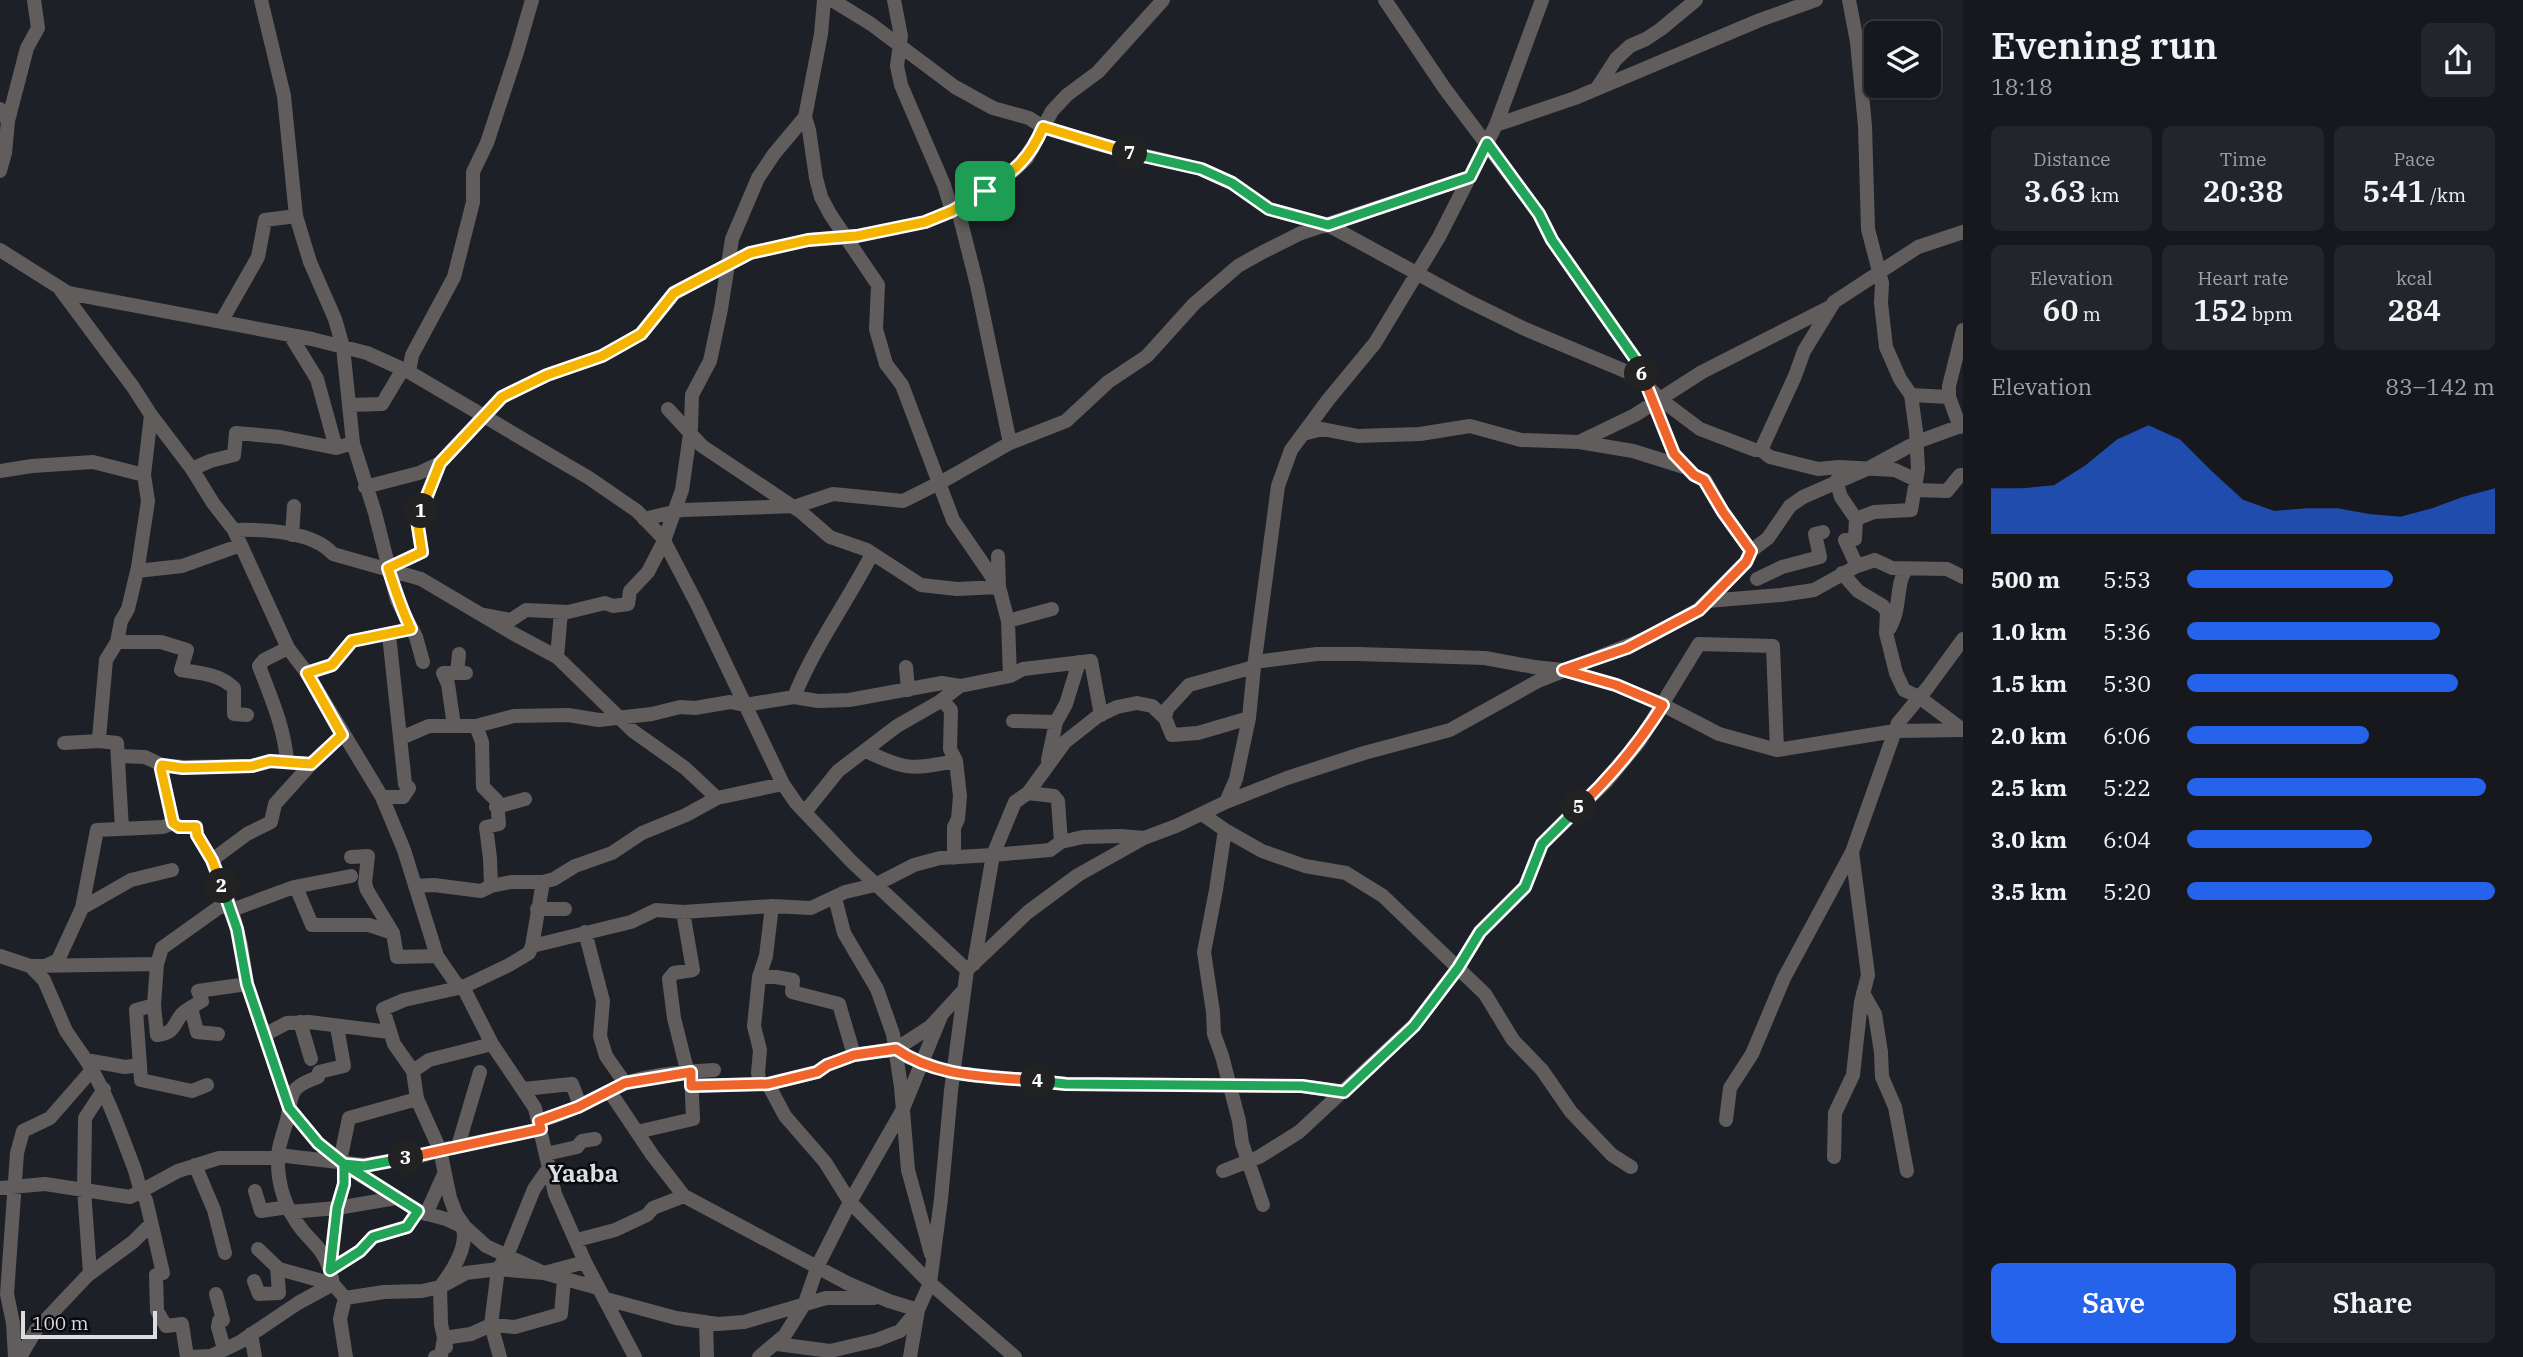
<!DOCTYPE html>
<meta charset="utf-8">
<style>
body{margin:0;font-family:"IBM Plex Serif",serif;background:#23252b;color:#f1f3f6;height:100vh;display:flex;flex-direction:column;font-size:26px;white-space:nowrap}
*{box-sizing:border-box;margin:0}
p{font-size:23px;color:#9ea0a4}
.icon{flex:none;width:38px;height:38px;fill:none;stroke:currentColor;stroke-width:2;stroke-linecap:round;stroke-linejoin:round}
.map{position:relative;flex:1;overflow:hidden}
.details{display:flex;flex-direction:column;background:#16181e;width:560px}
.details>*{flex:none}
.buttons{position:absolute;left:1864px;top:21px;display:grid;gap:14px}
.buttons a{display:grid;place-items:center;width:77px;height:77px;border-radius:10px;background:#16181e;box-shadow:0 2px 5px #0004,0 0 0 2px #35373c;font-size:35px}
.scale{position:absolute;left:21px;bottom:18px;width:136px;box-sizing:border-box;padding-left:7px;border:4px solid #dcdde3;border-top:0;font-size:19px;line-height:24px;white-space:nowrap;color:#dcdde3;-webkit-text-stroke:5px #090a0e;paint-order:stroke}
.pin{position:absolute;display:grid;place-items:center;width:60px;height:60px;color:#fff;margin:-30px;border-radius:14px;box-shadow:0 4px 10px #0006}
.km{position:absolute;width:35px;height:35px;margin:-18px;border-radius:50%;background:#222;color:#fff;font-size:19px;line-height:35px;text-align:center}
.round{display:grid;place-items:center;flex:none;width:74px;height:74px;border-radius:10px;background:#23252b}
.headline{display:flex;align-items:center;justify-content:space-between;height:119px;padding:0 28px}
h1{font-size:38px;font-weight:600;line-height:52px}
.metrics{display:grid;grid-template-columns:repeat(3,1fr);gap:10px;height:119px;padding:7px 28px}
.metrics div{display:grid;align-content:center;border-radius:10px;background:#23252b;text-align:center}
.metrics b{font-size:30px;font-weight:600}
.metrics small{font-size:19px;font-weight:400}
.metrics p{font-size:19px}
.chart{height:196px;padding:14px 28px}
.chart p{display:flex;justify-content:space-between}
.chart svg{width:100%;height:126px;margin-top:7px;fill:#2563eb;opacity:.7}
.action{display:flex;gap:14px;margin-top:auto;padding:14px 28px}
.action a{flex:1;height:80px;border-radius:10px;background:#2563eb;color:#fff;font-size:28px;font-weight:600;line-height:80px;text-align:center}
.action a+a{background:#23252b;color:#f1f3f6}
ul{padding:0 28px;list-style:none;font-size:23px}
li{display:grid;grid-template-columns:112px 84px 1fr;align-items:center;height:52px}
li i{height:18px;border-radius:9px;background:#2563eb}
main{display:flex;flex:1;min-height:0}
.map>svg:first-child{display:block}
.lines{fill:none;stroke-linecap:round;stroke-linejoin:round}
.minor{stroke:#625d5d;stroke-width:14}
.split-1-casing{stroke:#fff;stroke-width:14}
.split-2-casing{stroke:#fff;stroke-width:14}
.split-3-casing{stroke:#fff;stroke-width:14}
.split-4-casing{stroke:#fff;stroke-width:14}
.split-5-casing{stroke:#fff;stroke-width:14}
.split-6-casing{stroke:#fff;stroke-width:14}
.split-7-casing{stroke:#fff;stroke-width:14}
.split-8-casing{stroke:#fff;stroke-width:14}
.split-1{stroke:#f5b400;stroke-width:9}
.split-2{stroke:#f5b400;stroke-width:9}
.split-3{stroke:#22a559;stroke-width:9}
.split-4{stroke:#f0652b;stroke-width:9}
.split-5{stroke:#22a559;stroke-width:9}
.split-6{stroke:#f0652b;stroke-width:9}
.split-7{stroke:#22a559;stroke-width:9}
.split-8{stroke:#f5b400;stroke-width:9}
.labels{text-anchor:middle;stroke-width:5;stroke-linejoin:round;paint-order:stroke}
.quarter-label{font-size:24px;font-weight:bold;fill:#dcdde3;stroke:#090a0e}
</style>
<main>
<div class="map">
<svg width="1963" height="1357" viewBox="0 0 1963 1357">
<rect width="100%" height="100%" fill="#1e2028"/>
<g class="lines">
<path class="minor" d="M 261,0 L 284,96 L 296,216 L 310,262 L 335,319 L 343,347 L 353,443 L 375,513 L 397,600 L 416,637 L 423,662
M 832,0 L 871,24 L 955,87 L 993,108 L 1029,118 L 1043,127 L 1097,144 L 1201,169 L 1232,183 L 1269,209 L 1328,225 L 1466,300 L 1525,329 L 1637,376 L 1660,399 L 1700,429 L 1755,450 L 1761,450 L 1795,376 L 1804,351 L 1834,302 L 1918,247 L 1963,232
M 894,0 L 901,36 L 897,66 L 901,85 L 944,185 L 952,211 L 959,214 L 977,285 L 1010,443
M 1385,0 L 1445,89 L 1539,214 L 1552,240 L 1638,363 L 1674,454 L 1694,475 L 1705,480 L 1723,512 L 1751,551
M 1849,0 L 1857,42 L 1865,126 L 1868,229 L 1882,283 L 1881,303 L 1886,347 L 1900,379 L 1911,395 L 1916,431 L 1918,469 L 1911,510 L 1874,512 L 1856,519 L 1855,539 L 1845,540 L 1857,566
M 1597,88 L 1616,59 L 1630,46 L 1646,39 L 1661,29 L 1696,0
M 0,109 L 8,121 L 5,153 L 0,171
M 805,117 L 809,130 L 816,178 L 821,197 L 830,214 L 878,285 L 876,329 L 886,364 L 902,385 L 953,520 L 999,587
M 8,121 L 27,48 L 38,28 L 34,0
M 1496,125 L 1575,98 L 1760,20 L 1816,0
M 0,250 L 68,293 L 312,339 L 367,353 L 409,372 L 589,478 L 637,511 L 662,537 L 697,604 L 783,784 L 796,803 L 852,862 L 967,970
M 60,289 L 133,387 L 151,415 L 192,469 L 213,503 L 234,530 L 288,648 L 307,673 L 382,797 L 404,850 L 437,956 L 457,985 L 463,987 L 492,1044 L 535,1108 L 555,1194 L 585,1262 L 635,1357
M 221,322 L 258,257 L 265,220 L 296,216
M 290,335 L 317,379 L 336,448
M 409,372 L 412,355 L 454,277 L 473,202 L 473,172 L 487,143 L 517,52 L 532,0
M 1911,395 L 1949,397
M 350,405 L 382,404 L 403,369
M 668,409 L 702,446 L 801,512 L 830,537 L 867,550 L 921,585 L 957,589 L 999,587
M 1960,427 L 1949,397 L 1949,386 L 1963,330
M 1303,434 L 1322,429 L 1358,436 L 1420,434 L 1470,426 L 1521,440 L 1579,442 L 1633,451 L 1684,467
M 1579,442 L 1635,415 L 1702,372 L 1830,307
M 1761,450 L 1770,457 L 1818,469 L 1839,467 L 1895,470 L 1916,480
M 192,469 L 210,461 L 234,455 L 236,433 L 280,437 L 336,448 L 353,443
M 0,471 L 32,466 L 93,462 L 144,475
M 1836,481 L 1841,497 L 1856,519
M 365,487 L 419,473 L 440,463 L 502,397 L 547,375 L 602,356 L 641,334 L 674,293 L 750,253 L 809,240 L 857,236 L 925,222 L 952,211 L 985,191 L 1013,171 L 1027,158 L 1052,111 L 1067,95 L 1098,72 L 1163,0
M 1915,490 L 1947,491 L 1960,475 L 1963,475
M 644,519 L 682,510 L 797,506 L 833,494 L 903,501 L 945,480 L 1010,443 L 1066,421 L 1108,382 L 1147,356 L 1194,304 L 1238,266 L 1263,252 L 1301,233 L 1470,177
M 234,530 C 263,529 313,531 333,554 L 421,579 L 514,634 L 557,657 L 633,731 L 685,768 L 717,798
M 292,535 L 294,506
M 998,556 L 999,587 L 1008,621 L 1010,676
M 388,568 L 422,552 L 417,520 L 440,463
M 137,571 L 182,566 L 241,545
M 1842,573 L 1858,591 L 1883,606 L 1887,612 L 1886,633 L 1896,673 L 1904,690 L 1919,697 L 1963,730
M 1757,579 L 1782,567 L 1820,557 L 1815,534 L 1823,532
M 1707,601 L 1781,595 L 1814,590 L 1857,566 L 1875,560 L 1892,568 L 1947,569 L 1963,577
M 485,615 L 511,620 L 526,610 L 568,612 L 605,603 L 613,606 L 628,604 L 630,591 L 648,572 L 664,541 L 682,490 L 691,427 L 692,395 L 710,361 L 721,309 L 732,239 L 758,178 L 774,154 L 805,117 L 821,34 L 824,0
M 1008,621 L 1052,609
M 1889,629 C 1902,608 1895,582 1907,569
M 1963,639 L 1928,687 L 1898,723 L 1895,731 L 1963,730
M 117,642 L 161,642 L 187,650 L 181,670 C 201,673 219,674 234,688 L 234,714 L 247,715
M 557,657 L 561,612
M 1255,662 L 1317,654 L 1359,654 L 1485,658 L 1534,667 L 1563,670 L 1616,685 L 1663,705 L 1719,734 L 1777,750 L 1895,731 L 1852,852 L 1868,975 L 1861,1002 L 1853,1075 L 1835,1113 L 1834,1157
M 906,667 L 908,690
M 307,673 L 332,665 L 352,641 L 411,629
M 457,673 L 459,654
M 794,697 C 814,647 847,602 872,554
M 942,700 L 951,710 L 950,749 L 956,761
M 1165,718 L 1167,709 L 1189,685 L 1254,667
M 1013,721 L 1056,722
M 454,726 L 448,684 L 443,673 L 466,673
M 476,726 L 482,742 L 483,787 L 497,801 L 499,824 L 486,827 L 490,858 L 491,886
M 401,738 L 429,726 L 476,726 L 514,716 L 568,715 L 599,720 L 652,714 L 680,707 L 695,708 L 730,702 L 745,705 L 794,697 L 818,701 L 849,700 L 942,683 L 960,686
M 64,743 L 99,741
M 866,751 C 907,771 912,769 956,761 L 960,796 L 958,819 L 954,827 L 954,858
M 119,756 L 145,757 L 162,765 L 183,767 L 252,766 L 270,761 L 311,764
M 1048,760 L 1056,722 L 1066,704 L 1079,662
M 287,761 C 284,726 271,698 259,666 L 264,660 L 288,648
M 162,765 L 161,769 L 173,823
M 1028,793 L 1054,796 L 1058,801 L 1061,842
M 382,797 L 403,797 L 409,788 L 405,784 L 389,635
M 1226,802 L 1287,778 L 1364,753 L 1450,730 L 1538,681 L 1649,637 L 1699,609 L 1746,562 L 1751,551 L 1768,538 L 1790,506 L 1803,497 L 1869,468 L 1917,442 L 1963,425
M 496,807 L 525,799
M 805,812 L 838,771 L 897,726 L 939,702 L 960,686 L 1010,676 L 1023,669 L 1091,661 L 1101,715
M 1202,814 L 1225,830 L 1262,851 L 1305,866 L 1346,873 L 1383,896 L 1485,994 L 1513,1040 L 1542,1070 L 1571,1112 L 1612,1155 L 1631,1167
M 122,829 L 117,743 L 99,741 L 99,738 L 106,660 L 117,642 L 121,621 L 128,609 L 138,567 L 148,501 L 144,475 L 151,415
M 1225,830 L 1216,890 L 1204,952 L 1213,1012 L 1214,1034 L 1222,1056 L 1239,1121 L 1242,1143 L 1263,1205
M 351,857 L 368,856 L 365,883 L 367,890 L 393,933 L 397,957 L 437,956
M 212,860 L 247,834 L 271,822 L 275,804 L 311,764 L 342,735
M 415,886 L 434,885 L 481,891 L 491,886 L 511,882 L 543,882
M 296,887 L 312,925 L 369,925 L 393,933
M 835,898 L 844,933 L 877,989 L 893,1034 L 901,1087 L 908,1170 L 931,1254
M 82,908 L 131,880 L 172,870
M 537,909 L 565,909
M 232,910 L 294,887 L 351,876
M 585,932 L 603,1001 L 600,1036 L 606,1056 L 625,1083
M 532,946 L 543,882 L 554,879 L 575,866 L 612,853 L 642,833 L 686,815 L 717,798 L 783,784
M 0,956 L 30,966
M 974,964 L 993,855 L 1050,850 L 1061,842 L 1083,837 L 1121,836 L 1144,838
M 47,965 L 58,960 L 82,908 L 97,830 L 163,827 L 173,823 L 179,827 L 196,827 L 197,835 L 212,860 L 232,910 L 241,945 L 247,984 L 289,1108 L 318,1143 L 344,1165 L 420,1212 L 446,1219 L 463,1227
M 759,977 L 776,977 L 793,980 L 792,992 L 839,1004 L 854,1055
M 1863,993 L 1875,1014 L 1881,1052 L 1882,1077 L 1895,1107 L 1907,1171
M 154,1005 L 157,1035 C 176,1033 173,1024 182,1014 C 186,1009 196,1005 202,1001 L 198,991 L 247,984
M 191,1008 L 197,1032 L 218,1034
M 300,1022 L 311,1059
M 337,1027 L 344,1066 L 319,1072 L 318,1077 C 288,1088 293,1092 287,1120 C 284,1132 278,1145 278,1157 C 277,1184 286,1210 303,1231 C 316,1246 323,1250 330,1270 L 360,1251 L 373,1237 L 407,1227 L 418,1211
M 264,1035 L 287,1023 L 309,1022 L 389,1032
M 896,1049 L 910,1058 L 953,1073 L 1066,1084 L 1302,1086 L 1344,1092
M 86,1060 C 107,1093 119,1129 133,1165 C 138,1177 138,1189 146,1200 L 163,1273 L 156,1275 L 157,1311 L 166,1326 L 182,1324 L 187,1357
M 140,1065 L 125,1067 L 86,1060 L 66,1031 L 44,980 L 30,966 L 157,964
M 413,1071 L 429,1060 L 492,1044
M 760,1083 L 758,1073 L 760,1050 L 754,1026 L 759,977 L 766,956 L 772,906
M 768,1084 L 785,1116 L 825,1162 L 850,1202 L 930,1283 L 1015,1357
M 207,1085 L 192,1091 L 141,1080 L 136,1010 L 154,1005 L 157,964 L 162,948 L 218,908 L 229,905
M 692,1086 L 768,1084 L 817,1072 L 827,1065 L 854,1055 L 896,1049 L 930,1027 L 964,990
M 524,1089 L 572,1084 L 580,1105
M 610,1092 L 653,1156 L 684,1196 L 847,1283 L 889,1301 L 918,1310 L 900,1331 L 877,1340 L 830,1351 L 777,1344
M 1726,1120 L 1730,1088 L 1752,1054 L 1784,978 L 1852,852
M 539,1121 C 570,1113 595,1097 624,1084 C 645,1075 691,1071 714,1070
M 637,1132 L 693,1119 L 691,1072 L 686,1066 L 674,1018 L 669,979 L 674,973 L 693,970 L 683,912
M 458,1146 L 480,1072
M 546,1154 L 577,1147 L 582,1141 L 595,1139
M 278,1155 L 364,1165 L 421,1156 L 440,1150 L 541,1129
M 340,1161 L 349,1118 L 417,1099
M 195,1165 L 214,1210 L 225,1253
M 344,1165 L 344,1184 L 338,1204 L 330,1270 L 333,1284 L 345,1298 L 384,1292 L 422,1291 L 440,1287 L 466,1273 L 498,1269 L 544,1273 L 598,1288
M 1223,1171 L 1259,1157 L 1299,1132 L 1414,1025 L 1458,968 L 1480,932 L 1525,887 L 1542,844 L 1606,782 L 1639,742 L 1699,644 L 1773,646 L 1777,750
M 0,1188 L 45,1184 L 130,1197 L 178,1171 L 219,1158 L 278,1158
M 255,1191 L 261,1211 L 288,1207
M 290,1212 L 337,1208 L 396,1198
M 426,1214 L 444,1174
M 577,1240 L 615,1230 L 647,1215 L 653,1208 L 684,1196
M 258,1249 L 279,1269 L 333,1284
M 585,1262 L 544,1273 L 486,1246 L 465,1227 L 456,1214 L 450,1198 L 440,1150 L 417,1099 L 413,1071 L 394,1044 L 383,1009 L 404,1000 L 463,987 L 509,965 L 529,953 L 532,946 L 631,922 L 656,910 L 683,912 L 772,906 L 811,908 L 845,892 L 875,885 L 914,865 L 940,858 L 993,855 L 1015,802 L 1028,793 L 1065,742 L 1098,716 L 1117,707 L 1137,703 L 1152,706 L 1165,718 L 1172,735 L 1198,733 L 1249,718
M 90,1273 L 84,1190 L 85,1118 L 104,1089
M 254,1281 L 259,1294 L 279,1293 L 277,1267
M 216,1294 L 223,1320 L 219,1321 L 218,1327 L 224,1349
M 345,1298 L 340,1319 L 346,1357
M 606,1299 L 676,1318 L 718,1324 L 744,1322 L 826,1298 L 874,1298
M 706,1322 L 707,1357
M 251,1334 L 255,1357
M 446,1347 L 441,1324 L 440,1287 C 451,1273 470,1245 462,1226
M 15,1357 L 13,1323 L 7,1294 L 17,1153 L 23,1131 L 50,1118 L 92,1070
M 20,1357 L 36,1330 L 88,1275 L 133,1242 L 151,1224
M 190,1357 L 211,1356 L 240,1342 L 298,1303 L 333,1284
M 435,1357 L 441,1356 L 444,1338 L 471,1334 L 491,1325 L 515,1327 L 561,1314 L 564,1279
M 500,1357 L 491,1325 L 498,1269 L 507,1256 L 534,1189 L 548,1169
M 759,1357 L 785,1335 L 805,1303 L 818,1265 L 850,1202 L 902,1111 L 941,1016
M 910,1357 L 918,1310 L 930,1283 L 941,1199 L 951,1091 L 967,970 L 1028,912 L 1078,875 L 1144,838 L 1176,826 L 1226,802 L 1236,779 L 1249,718 L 1254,667 L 1278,486 L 1291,450 L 1328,400 L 1375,343 L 1439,237 L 1496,125 L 1542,0"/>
</g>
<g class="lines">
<defs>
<path id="split-1" d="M 421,511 L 440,463 L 502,397 L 547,375 L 602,356 L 641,334 L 674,293 L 750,253 L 808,240 L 857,236 L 925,222 L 952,211 L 985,191"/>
<path id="split-2" d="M 222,886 L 212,860 L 197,835 L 196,827 L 179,827 L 173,823 L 161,769 L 162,765 L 183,768 L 252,766 L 270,761 L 311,764 L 342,735 L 307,673 L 332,665 L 352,641 L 411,629 C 401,609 395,589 388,568 L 422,552 L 417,520 L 421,511"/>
<path id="split-3" d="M 222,886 L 237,929 L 247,984 L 289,1108 L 318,1143 L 344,1164 L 418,1211 L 407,1227 L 373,1237 L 360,1251 L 330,1270 L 337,1208 L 344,1184 L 344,1164 L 364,1166 L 406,1158"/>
<path id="split-4" d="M 406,1158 L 541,1129 L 539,1121 L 578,1107 L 625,1083 L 691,1072 L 691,1086 L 768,1084 L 817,1072 L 827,1065 L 854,1055 L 896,1049 C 937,1078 990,1076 1038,1081"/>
<path id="split-5" d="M 1038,1081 L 1066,1084 L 1302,1086 L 1344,1092 L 1414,1026 L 1458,968 L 1480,932 L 1525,887 L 1542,844 L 1579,807"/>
<path id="split-6" d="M 1579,807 C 1612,776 1639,743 1663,705 L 1616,685 L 1563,670 L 1627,648 L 1699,610 L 1746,562 L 1751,551 L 1723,512 L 1704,480 L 1694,475 L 1674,454 L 1642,374"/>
<path id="split-7" d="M 1130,153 L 1201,169 L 1232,183 L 1269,209 L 1328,225 L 1470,177 L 1487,143 L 1539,214 L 1552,240 L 1638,363 L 1642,374"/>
<path id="split-8" d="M 985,191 C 1014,171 1029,160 1043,127 L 1130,153"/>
</defs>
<use href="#split-1" class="split-1-casing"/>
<use href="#split-2" class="split-2-casing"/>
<use href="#split-3" class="split-3-casing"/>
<use href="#split-4" class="split-4-casing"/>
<use href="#split-5" class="split-5-casing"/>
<use href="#split-6" class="split-6-casing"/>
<use href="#split-7" class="split-7-casing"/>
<use href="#split-8" class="split-8-casing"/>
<use href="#split-1" class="split-1"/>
<use href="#split-2" class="split-2"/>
<use href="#split-3" class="split-3"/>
<use href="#split-4" class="split-4"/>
<use href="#split-5" class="split-5"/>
<use href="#split-6" class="split-6"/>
<use href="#split-7" class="split-7"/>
<use href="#split-8" class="split-8"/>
</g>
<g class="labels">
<g class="quarter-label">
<text x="583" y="1182">Yaaba</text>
</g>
</g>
</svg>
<div class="buttons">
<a><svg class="icon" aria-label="layers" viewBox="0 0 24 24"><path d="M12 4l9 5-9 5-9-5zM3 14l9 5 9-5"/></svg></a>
</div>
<div class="scale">100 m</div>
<div class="pin" style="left:985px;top:191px;background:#1e9e55"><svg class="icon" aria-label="arrive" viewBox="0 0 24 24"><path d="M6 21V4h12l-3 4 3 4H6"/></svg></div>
<b class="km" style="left:421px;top:511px">1</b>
<b class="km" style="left:222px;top:886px">2</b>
<b class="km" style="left:406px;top:1158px">3</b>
<b class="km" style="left:1038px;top:1081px">4</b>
<b class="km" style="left:1579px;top:807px">5</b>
<b class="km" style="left:1642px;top:374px">6</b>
<b class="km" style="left:1130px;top:153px">7</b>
</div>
<section class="details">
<div class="headline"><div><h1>Evening run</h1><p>18:18</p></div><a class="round"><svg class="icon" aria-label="share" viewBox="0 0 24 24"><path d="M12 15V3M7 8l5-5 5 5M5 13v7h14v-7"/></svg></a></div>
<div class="metrics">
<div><p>Distance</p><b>3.63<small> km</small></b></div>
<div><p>Time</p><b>20:38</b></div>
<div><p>Pace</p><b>5:41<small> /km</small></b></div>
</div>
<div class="metrics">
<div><p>Elevation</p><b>60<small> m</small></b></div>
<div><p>Heart rate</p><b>152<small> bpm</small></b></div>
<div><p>kcal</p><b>284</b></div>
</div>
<div class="chart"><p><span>Elevation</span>83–142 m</p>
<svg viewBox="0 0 160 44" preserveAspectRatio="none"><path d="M0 44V28L10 28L20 27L30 20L40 11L50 6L60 11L70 22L80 32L90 36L100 35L110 35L120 37L130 38L140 35L150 31L160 28V44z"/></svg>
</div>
<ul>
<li><b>500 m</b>5:53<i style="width:67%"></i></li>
<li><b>1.0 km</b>5:36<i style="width:82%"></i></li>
<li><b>1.5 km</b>5:30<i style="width:88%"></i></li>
<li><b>2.0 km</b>6:06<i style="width:59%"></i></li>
<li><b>2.5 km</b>5:22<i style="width:97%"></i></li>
<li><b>3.0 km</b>6:04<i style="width:60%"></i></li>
<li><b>3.5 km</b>5:20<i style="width:100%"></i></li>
</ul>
<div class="action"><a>Save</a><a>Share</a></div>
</section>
</main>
